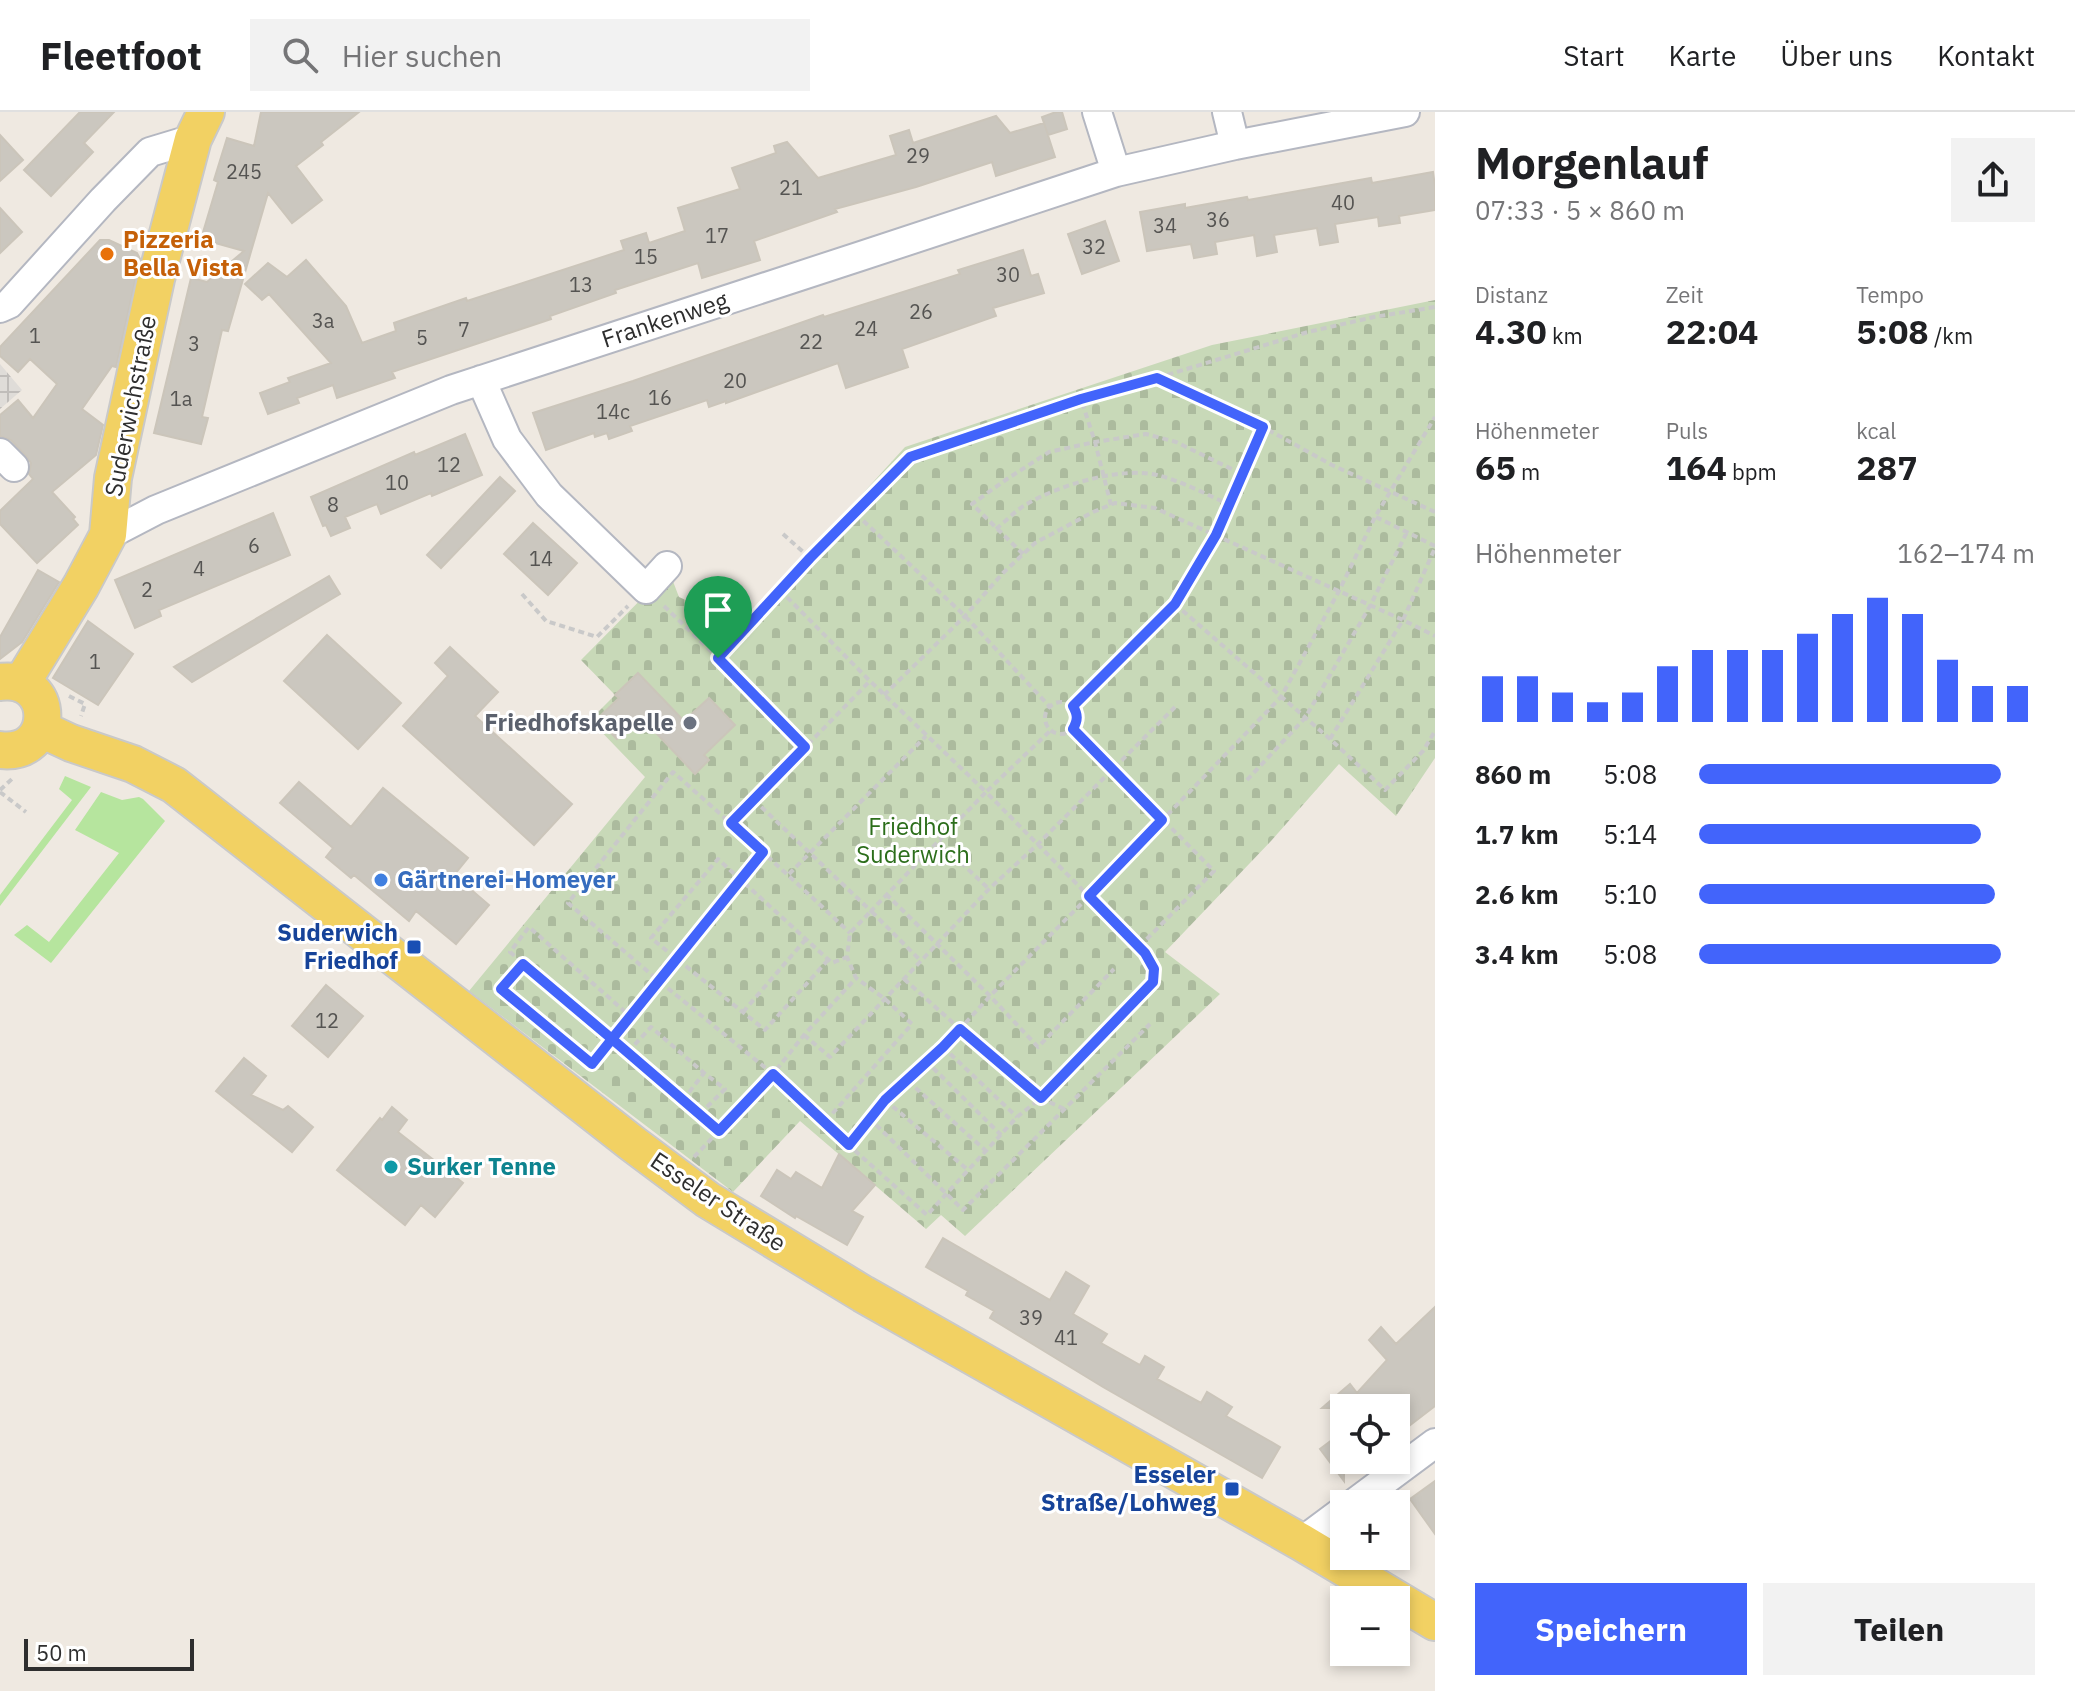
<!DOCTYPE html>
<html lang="de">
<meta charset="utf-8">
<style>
body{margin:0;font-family:"IBM Plex Sans",sans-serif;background:#f2f2f2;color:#202124;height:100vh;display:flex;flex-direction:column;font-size:30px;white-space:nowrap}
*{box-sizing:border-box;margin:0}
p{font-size:26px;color:#757577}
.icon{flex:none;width:44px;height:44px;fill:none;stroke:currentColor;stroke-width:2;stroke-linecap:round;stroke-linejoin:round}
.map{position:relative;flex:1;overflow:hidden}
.drawer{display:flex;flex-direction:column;background:#fff;width:640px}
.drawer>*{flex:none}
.tools{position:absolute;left:1330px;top:1282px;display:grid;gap:16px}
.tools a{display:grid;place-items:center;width:80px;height:80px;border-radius:0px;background:#fff;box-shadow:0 4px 12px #0003;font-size:40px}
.scale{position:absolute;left:24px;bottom:20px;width:170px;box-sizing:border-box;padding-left:8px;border:4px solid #2e2e2e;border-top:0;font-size:22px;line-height:28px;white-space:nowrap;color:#2e2e2e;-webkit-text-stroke:6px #fff;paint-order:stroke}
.pin{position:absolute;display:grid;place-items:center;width:68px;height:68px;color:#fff;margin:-82px -34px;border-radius:50% 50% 50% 0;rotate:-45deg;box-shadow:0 0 8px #0007}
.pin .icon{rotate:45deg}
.round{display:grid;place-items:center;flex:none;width:84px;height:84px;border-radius:0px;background:#f2f2f2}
.summary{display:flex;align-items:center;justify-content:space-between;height:136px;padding:0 40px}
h1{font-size:44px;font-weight:700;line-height:60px}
.metrics{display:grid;grid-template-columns:repeat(3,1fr);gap:12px;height:136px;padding:8px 40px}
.metrics div{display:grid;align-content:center}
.metrics b{font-size:34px;font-weight:700}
.metrics small{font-size:22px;font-weight:400}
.metrics p{font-size:22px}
.chart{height:224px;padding:16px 40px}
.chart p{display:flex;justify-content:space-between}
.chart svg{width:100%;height:144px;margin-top:8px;stroke:#4264fb;stroke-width:6}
.cta{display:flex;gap:16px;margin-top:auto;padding:16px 40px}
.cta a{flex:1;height:92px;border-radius:0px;background:#4264fb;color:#fff;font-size:32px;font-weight:700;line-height:92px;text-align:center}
.cta a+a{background:#f2f2f2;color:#202124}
ul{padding:0 40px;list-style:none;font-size:26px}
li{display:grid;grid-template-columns:128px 96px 1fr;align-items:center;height:60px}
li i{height:20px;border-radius:10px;background:#4264fb}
header{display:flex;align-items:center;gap:48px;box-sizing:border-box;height:112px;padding:0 40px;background:#fff;border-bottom:2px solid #e0e0e0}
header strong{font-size:38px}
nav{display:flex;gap:44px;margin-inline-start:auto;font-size:28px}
.search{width:560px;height:72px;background:#f2f2f2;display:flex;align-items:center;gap:20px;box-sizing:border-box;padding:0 28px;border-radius:0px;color:#757577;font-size:30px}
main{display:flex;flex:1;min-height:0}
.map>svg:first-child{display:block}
.grass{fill:#b6e59e}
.cemetery{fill:url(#cemetery-stones)}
.plaza{fill:url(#plaza-grid)}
.building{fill:#cbc7bf;stroke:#cbc5ba;stroke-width:2}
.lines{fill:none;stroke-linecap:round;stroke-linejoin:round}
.minor-casing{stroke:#b4b7c1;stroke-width:32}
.major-casing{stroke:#c9c9c9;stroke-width:40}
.path{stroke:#c9c9c9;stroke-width:4;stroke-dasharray:6 4;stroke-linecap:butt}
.minor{stroke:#fff;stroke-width:28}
.major{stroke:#f2d163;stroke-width:36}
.route-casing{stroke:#fff;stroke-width:16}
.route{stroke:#4264fb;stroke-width:10}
.food-dot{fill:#e8710a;stroke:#fff;stroke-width:3}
.worship-dot{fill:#6b7280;stroke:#fff;stroke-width:3}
.shop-dot{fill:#3f7fe0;stroke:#fff;stroke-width:3}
.transit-dot{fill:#1a4fb4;stroke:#fff;stroke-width:3}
.culture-dot{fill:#0f9aa8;stroke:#fff;stroke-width:3}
.labels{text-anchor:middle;stroke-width:6;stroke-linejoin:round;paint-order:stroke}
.number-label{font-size:20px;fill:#555452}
.food-label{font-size:24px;font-weight:bold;fill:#c56008;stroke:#fff;text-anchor:start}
.street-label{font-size:24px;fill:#2e2e2e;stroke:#fff}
.worship-label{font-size:24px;font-weight:bold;fill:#5b616d;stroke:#fff;text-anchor:end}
.park-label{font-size:24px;fill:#2c6e1b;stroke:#fff}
.shop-label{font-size:24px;font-weight:bold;fill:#366cbe;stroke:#fff;text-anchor:start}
.transit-label{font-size:24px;font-weight:bold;fill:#164399;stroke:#fff;text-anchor:end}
.culture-label{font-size:24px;font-weight:bold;fill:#0d838f;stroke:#fff;text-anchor:start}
</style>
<header>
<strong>Fleetfoot</strong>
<div class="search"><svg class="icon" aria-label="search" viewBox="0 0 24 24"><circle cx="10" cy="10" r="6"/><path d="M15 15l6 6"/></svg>Hier suchen</div>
<nav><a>Start</a><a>Karte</a><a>Über uns</a><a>Kontakt</a></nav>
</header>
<main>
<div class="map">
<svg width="1435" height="1579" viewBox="0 0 1435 1579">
<defs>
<pattern id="cemetery-stones" width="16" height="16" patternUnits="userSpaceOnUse" patternTransform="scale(2)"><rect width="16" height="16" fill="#c8d9b8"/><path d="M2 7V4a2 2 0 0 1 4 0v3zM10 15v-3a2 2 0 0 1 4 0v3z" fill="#acbb9e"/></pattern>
<pattern id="plaza-grid" width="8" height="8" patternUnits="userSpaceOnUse" patternTransform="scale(2)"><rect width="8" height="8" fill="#dfdcd8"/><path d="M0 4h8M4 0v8" fill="none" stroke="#c0bdba"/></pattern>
</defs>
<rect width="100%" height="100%" fill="#efe9e1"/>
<path class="grass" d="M 65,664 L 91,675 L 0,794 L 0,783 L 72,688 L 59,677 Z
M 101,680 L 122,688 L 139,685 L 143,687 L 165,709 L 51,851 L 14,823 L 27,813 L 49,830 L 119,741 L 75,718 Z"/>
<path class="cemetery" d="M 1435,188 L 1435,646 L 1396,704 L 1339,652 L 1271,729 L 1165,840 L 1220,882 L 965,1124 L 941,1103 L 926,1117 L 800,1009 L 733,1080 L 469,879 L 645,665 L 590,608 L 615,583 L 581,548 L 669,459 L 679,485 L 699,494 L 753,502 L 905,335 L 1212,233 Z"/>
<path class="plaza" d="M 0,252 L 22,278 L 0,297 Z"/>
<path class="building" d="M 80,0 L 114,0 L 84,31 L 93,40 L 51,84 L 24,58 Z
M 261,0 L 359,0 L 321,30 L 323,33 L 296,54 L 322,88 L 292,111 L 268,81 L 228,219 L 222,218 L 202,305 L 208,306 L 201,332 L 154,321 L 191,166 L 207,170 L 244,139 L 201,127 L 218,70 L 214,68 L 227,26 L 254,34 Z
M 1056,0 L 1062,0 L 1067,17 L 1048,23 L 1042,5 Z
M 996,4 L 1010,21 L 1044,11 L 1055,45 L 996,64 L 992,50 L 916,75 L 835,97 L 837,100 L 754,129 L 760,148 L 702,166 L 698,151 L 615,178 L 616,181 L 550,204 L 551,207 L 392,260 L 395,266 L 337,286 L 333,273 L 297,286 L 299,291 L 268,302 L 260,281 L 290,270 L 288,266 L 331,251 L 269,182 L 262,188 L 245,172 L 268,151 L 287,165 L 306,148 L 346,194 L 362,231 L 396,219 L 394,211 L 466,186 L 467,189 L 624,138 L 621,129 L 646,121 L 649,131 L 685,119 L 678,96 L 740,77 L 732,56 L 776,41 L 774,34 L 787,30 L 818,66 L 896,43 L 890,24 L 909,18 L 913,31 Z
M 0,23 L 23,48 L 0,69 Z
M 1433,60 L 1435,74 L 1435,98 L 1399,104 L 1400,111 L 1379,114 L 1378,105 L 1335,112 L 1338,130 L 1320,133 L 1317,116 L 1274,123 L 1277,140 L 1257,144 L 1254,123 L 1215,130 L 1217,142 L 1194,146 L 1191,132 L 1147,139 L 1140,100 L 1185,92 L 1185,96 L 1247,85 L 1248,88 L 1371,66 L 1372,71 Z
M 0,96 L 22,120 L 0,141 Z
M 1105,109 L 1119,149 L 1082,162 L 1068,122 Z
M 100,128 L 109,128 L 137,141 L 140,147 L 116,255 L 112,254 L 82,297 L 103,313 L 96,343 L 52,380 L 75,405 L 73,407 L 78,413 L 37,451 L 0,412 L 0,399 L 33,367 L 29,362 L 31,351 L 26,344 L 11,328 L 0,324 L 0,303 L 18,288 L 33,306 L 57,272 L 30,247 L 18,260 L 0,244 L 0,235 Z
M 1023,138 L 1031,164 L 1038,162 L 1044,181 L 993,196 L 996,204 L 902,237 L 908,255 L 846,276 L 838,251 L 726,291 L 726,289 L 709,295 L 707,288 L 630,314 L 632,319 L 609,327 L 607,321 L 595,325 L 594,321 L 546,338 L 533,301 L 633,269 L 823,203 L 824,205 L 960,162 L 958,158 Z
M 465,322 L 482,363 L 432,384 L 431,381 L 381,402 L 377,392 L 345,405 L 350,416 L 331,424 L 326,413 L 323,414 L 311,385 L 414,340 L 415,343 Z
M 500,365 L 515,379 L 441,456 L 427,443 Z
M 273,401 L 290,443 L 159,498 L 161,504 L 135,516 L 115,468 Z
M 533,411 L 577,451 L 548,483 L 504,442 Z
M 38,458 L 59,470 L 22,530 L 0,547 L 0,525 Z
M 329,464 L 340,482 L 192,570 L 174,555 Z
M 88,509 L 133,542 L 98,593 L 53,566 Z
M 327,523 L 401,591 L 358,637 L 284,569 Z
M 450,535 L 498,580 L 475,604 L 572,692 L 534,733 L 403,614 L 448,564 L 435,551 Z
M 638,561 L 684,609 L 709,586 L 735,613 L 704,643 L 709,648 L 695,662 L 640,604 L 617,627 L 597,607 L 619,586 L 615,583 Z
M 299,670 L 351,715 L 383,676 L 468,746 L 454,763 L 489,793 L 456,832 L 416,799 L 409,809 L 354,763 L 351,766 L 326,745 L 333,736 L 280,691 Z
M 326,873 L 363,904 L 328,945 L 292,914 Z
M 244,946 L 266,964 L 251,983 L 283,998 L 288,994 L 313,1015 L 292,1040 L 216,979 Z
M 392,995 L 407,1008 L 398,1020 L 463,1071 L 435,1105 L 421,1093 L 405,1113 L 337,1058 L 380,1006 L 382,1008 Z
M 839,1042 L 875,1073 L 852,1099 L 863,1105 L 847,1133 L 796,1104 L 795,1106 L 761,1084 L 777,1058 L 791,1067 L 796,1060 L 822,1076 Z
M 943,1126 L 1050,1188 L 1066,1160 L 1089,1174 L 1073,1202 L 1107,1222 L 1101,1231 L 1140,1253 L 1145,1244 L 1164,1255 L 1157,1267 L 1201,1291 L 1207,1280 L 1232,1295 L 1226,1304 L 1280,1335 L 1262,1366 L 1103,1275 L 990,1206 L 994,1199 L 966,1183 L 968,1179 L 926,1155 Z
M 1435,1195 L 1435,1294 L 1396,1324 L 1396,1296 L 1374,1296 L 1380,1292 L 1367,1294 L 1369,1296 L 1344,1296 L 1344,1298 L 1341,1299 L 1343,1296 L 1322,1296 L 1350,1272 L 1357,1281 L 1387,1248 L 1369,1228 L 1381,1215 L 1396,1232 Z
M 1344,1319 L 1344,1369 L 1320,1337 Z
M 1435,1369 L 1435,1422 L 1410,1387 Z"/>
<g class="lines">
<defs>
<path id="minor" d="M 1097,0 L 1116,60
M 1227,0 L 1235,33
M 0,196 L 9,192 L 103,88 L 150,40 L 193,27
M 481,268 L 507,327 L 549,383 L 646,477 L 667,454
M 0,341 L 14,355
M 108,423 L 156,398 L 451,278 L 861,144 L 1116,60 L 1235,33 L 1405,0
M 1353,1392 L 1435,1331
M 1301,1430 L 1344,1398"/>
<path id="major" d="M 0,570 C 56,562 57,645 0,638
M 21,572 L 81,474 L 108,423 L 113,366 L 156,167 L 193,27 L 206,0
M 41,617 L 71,631 L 133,652 L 174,673 L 633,1032 L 708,1088 L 863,1182 L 1301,1430 L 1435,1510"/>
</defs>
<use href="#minor" class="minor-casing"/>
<use href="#major" class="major-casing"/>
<path class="path" d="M 1157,266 L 1263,315
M 1111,393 L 1095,330 L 1081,287 L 1157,266 L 1308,220 L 1374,205 L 1435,195
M 1435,400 L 1332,353 L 1263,315 L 1216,423 L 1175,492 L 1330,627 L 1385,678 L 1423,639 L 1435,619
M 856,402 L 965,504 L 1050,595
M 1376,405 L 1435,434
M 996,417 C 1006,409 1015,399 1025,393 C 1059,373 1123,353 1161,364 C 1185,371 1208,383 1230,393
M 783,422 L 810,446
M 1023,442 L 972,392 L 1007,367 L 1049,340 L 1095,330 L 1146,322 L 1176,330 L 1242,362
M 780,478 L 870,569 L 986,680 L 1051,618
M 522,482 L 546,509 L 597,525 L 628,494
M 664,494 L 718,546 L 805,635
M 718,546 L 810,446 L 910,345 L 1081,287
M 884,583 L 965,504 L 1003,461 L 1035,431 L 1093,400 L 1115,391 L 1155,396 L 1403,508 L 1435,524
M 69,584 L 85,592 L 81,604
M1045 606a16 16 0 1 1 32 0a16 16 0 1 1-32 0Z
M 1073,594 L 1175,492
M 1073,617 L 1214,759 L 1139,835
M 1330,627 L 1403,508 L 1435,436
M 1247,668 L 1305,606 L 1370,494 L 1407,420
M 0,678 L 13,666
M 0,680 L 26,700
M 754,688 L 871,799 L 986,680 L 1139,835 L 1154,857 L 1153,870 L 1041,986 L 1017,1005 L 927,1103 L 824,1011 L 912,912 L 885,887 L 856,866
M 731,711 L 869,570
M 939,730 L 989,777
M 763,740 L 659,869 L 568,791 L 673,660 C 733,713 792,766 850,821
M 789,762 L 926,624
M 886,782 L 990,884 L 1038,935 L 1114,857
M 828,848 L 765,918 L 651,826 L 718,747 L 832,851 L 847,845
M 523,852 L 501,877 L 592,952 L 631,905
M 743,900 L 806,827
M 804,923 L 830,945 L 989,777 L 1037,733 L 1175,595
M 943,935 L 1017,1005
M 628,940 L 651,915 L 704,961
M 926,949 L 1001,1023
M 908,969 L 986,1039
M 683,988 L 704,961 L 725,977 L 700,1002 L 683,988 L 510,840 L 529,815 L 631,905 L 659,869 L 773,962 L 824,1011
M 885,988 L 968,1058
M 1064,997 L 1041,986 L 960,917 L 990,884 L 1089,784 L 1281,585 L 1339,479 L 1375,405 L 1435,305
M 700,1002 L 719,1019
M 869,1006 L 963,1098 L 1150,912
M 849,1033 C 861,1017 872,1001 885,988 C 910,963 937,942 960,917 L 904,867
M 694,1045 L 773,962 L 804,923 L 856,866 L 847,845 L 850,821 L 871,799 L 921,849"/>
<use href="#minor" class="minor"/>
<use href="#major" class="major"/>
</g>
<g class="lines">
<defs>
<path id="route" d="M 718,546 L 805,635 L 731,711 L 763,740 L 612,927 L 523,852 L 501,877 L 592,952 L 612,927 L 719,1019 L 773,962 L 849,1033 L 885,988 L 943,935 L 960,917 L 1041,986 L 1153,870 L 1154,857 L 1145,841 L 1089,784 L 1162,708 L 1073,617 C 1078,608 1078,603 1073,594 L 1175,492 L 1216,423 L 1263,315 L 1157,266 L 1081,287 L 910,345 L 810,446 L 718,546"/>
</defs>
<use href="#route" class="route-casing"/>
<use href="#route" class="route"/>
</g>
<circle class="food-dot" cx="107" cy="142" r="8"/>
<circle class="worship-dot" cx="690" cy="611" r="8"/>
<circle class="shop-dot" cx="381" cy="768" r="8"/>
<g class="transit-dot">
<rect x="406" y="827" width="16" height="16" rx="4"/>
<rect x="1224" y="1369" width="16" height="16" rx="4"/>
</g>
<circle class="culture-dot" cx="391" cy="1055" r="8"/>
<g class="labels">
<g class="number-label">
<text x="918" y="51">29</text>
<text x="244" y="67">245</text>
<text x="791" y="83">21</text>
<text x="1343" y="98">40</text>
<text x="1218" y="115">36</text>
<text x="1165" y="121">34</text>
<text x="717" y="131">17</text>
<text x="1094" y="142">32</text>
<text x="646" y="152">15</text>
<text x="1008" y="170">30</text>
<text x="581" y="180">13</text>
<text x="921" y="207">26</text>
<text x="323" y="216">3a</text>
<text x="866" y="224">24</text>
<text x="464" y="225">7</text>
<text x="35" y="231">1</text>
<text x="422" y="233">5</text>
<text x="811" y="237">22</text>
<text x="194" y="239">3</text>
<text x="735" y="276">20</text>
<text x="660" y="293">16</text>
<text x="181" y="294">1a</text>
<text x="613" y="307">14c</text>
<text x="449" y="360">12</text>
<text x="397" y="378">10</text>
<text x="333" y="400">8</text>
<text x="254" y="441">6</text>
<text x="541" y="454">14</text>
<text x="199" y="464">4</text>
<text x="147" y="485">2</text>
<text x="95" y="557">1</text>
<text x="327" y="916">12</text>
<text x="1031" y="1213">39</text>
<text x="1066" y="1233">41</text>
</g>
<g class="food-label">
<text x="123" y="136">Pizzeria<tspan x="123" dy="28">Bella Vista</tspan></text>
</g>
<g class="street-label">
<text transform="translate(665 208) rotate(-18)" y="8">Frankenweg</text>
<text transform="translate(131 294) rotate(-79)" y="8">Suderwichstraße</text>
<text transform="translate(718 1090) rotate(34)" y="8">Esseler Straße</text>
</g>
<g class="worship-label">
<text x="674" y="619">Friedhofskapelle</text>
</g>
<g class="park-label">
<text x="913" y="723">Friedhof<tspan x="913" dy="28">Suderwich</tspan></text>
</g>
<g class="shop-label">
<text x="397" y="776">Gärtnerei-Homeyer</text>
</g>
<g class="transit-label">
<text x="398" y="829">Suderwich<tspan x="398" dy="28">Friedhof</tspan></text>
<text x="1216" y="1371">Esseler<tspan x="1216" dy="28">Straße/Lohweg</tspan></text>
</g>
<g class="culture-label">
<text x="407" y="1063">Surker Tenne</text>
</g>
</g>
</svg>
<div class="tools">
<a><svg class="icon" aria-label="locate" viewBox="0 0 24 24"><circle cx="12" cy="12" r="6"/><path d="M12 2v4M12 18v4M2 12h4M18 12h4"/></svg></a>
<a>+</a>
<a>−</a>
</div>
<div class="scale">50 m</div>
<div class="pin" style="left:718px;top:546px;background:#1e9e55"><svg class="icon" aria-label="arrive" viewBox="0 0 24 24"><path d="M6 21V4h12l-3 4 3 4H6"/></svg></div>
</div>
<section class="drawer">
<div class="summary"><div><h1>Morgenlauf</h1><p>07:33 · 5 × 860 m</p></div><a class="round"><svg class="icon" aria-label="share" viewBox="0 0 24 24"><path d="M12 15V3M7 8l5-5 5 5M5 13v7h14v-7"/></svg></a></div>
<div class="metrics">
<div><p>Distanz</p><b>4.30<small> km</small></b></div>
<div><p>Zeit</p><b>22:04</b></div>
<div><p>Tempo</p><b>5:08<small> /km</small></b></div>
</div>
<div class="metrics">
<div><p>Höhenmeter</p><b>65<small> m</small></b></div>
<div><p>Puls</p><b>164<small> bpm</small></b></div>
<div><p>kcal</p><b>287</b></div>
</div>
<div class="chart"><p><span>Höhenmeter</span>162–174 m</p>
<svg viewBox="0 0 160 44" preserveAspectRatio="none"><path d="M5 44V30M15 44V30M25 44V35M35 44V38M45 44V35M55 44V27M65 44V22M75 44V22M85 44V22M95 44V17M105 44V11M115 44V6M125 44V11M135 44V25M145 44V33M155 44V33"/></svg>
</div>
<ul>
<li><b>860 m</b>5:08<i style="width:90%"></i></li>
<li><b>1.7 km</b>5:14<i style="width:84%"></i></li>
<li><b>2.6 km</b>5:10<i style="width:88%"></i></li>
<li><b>3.4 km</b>5:08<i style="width:90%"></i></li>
</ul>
<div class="cta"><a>Speichern</a><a>Teilen</a></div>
</section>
</main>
